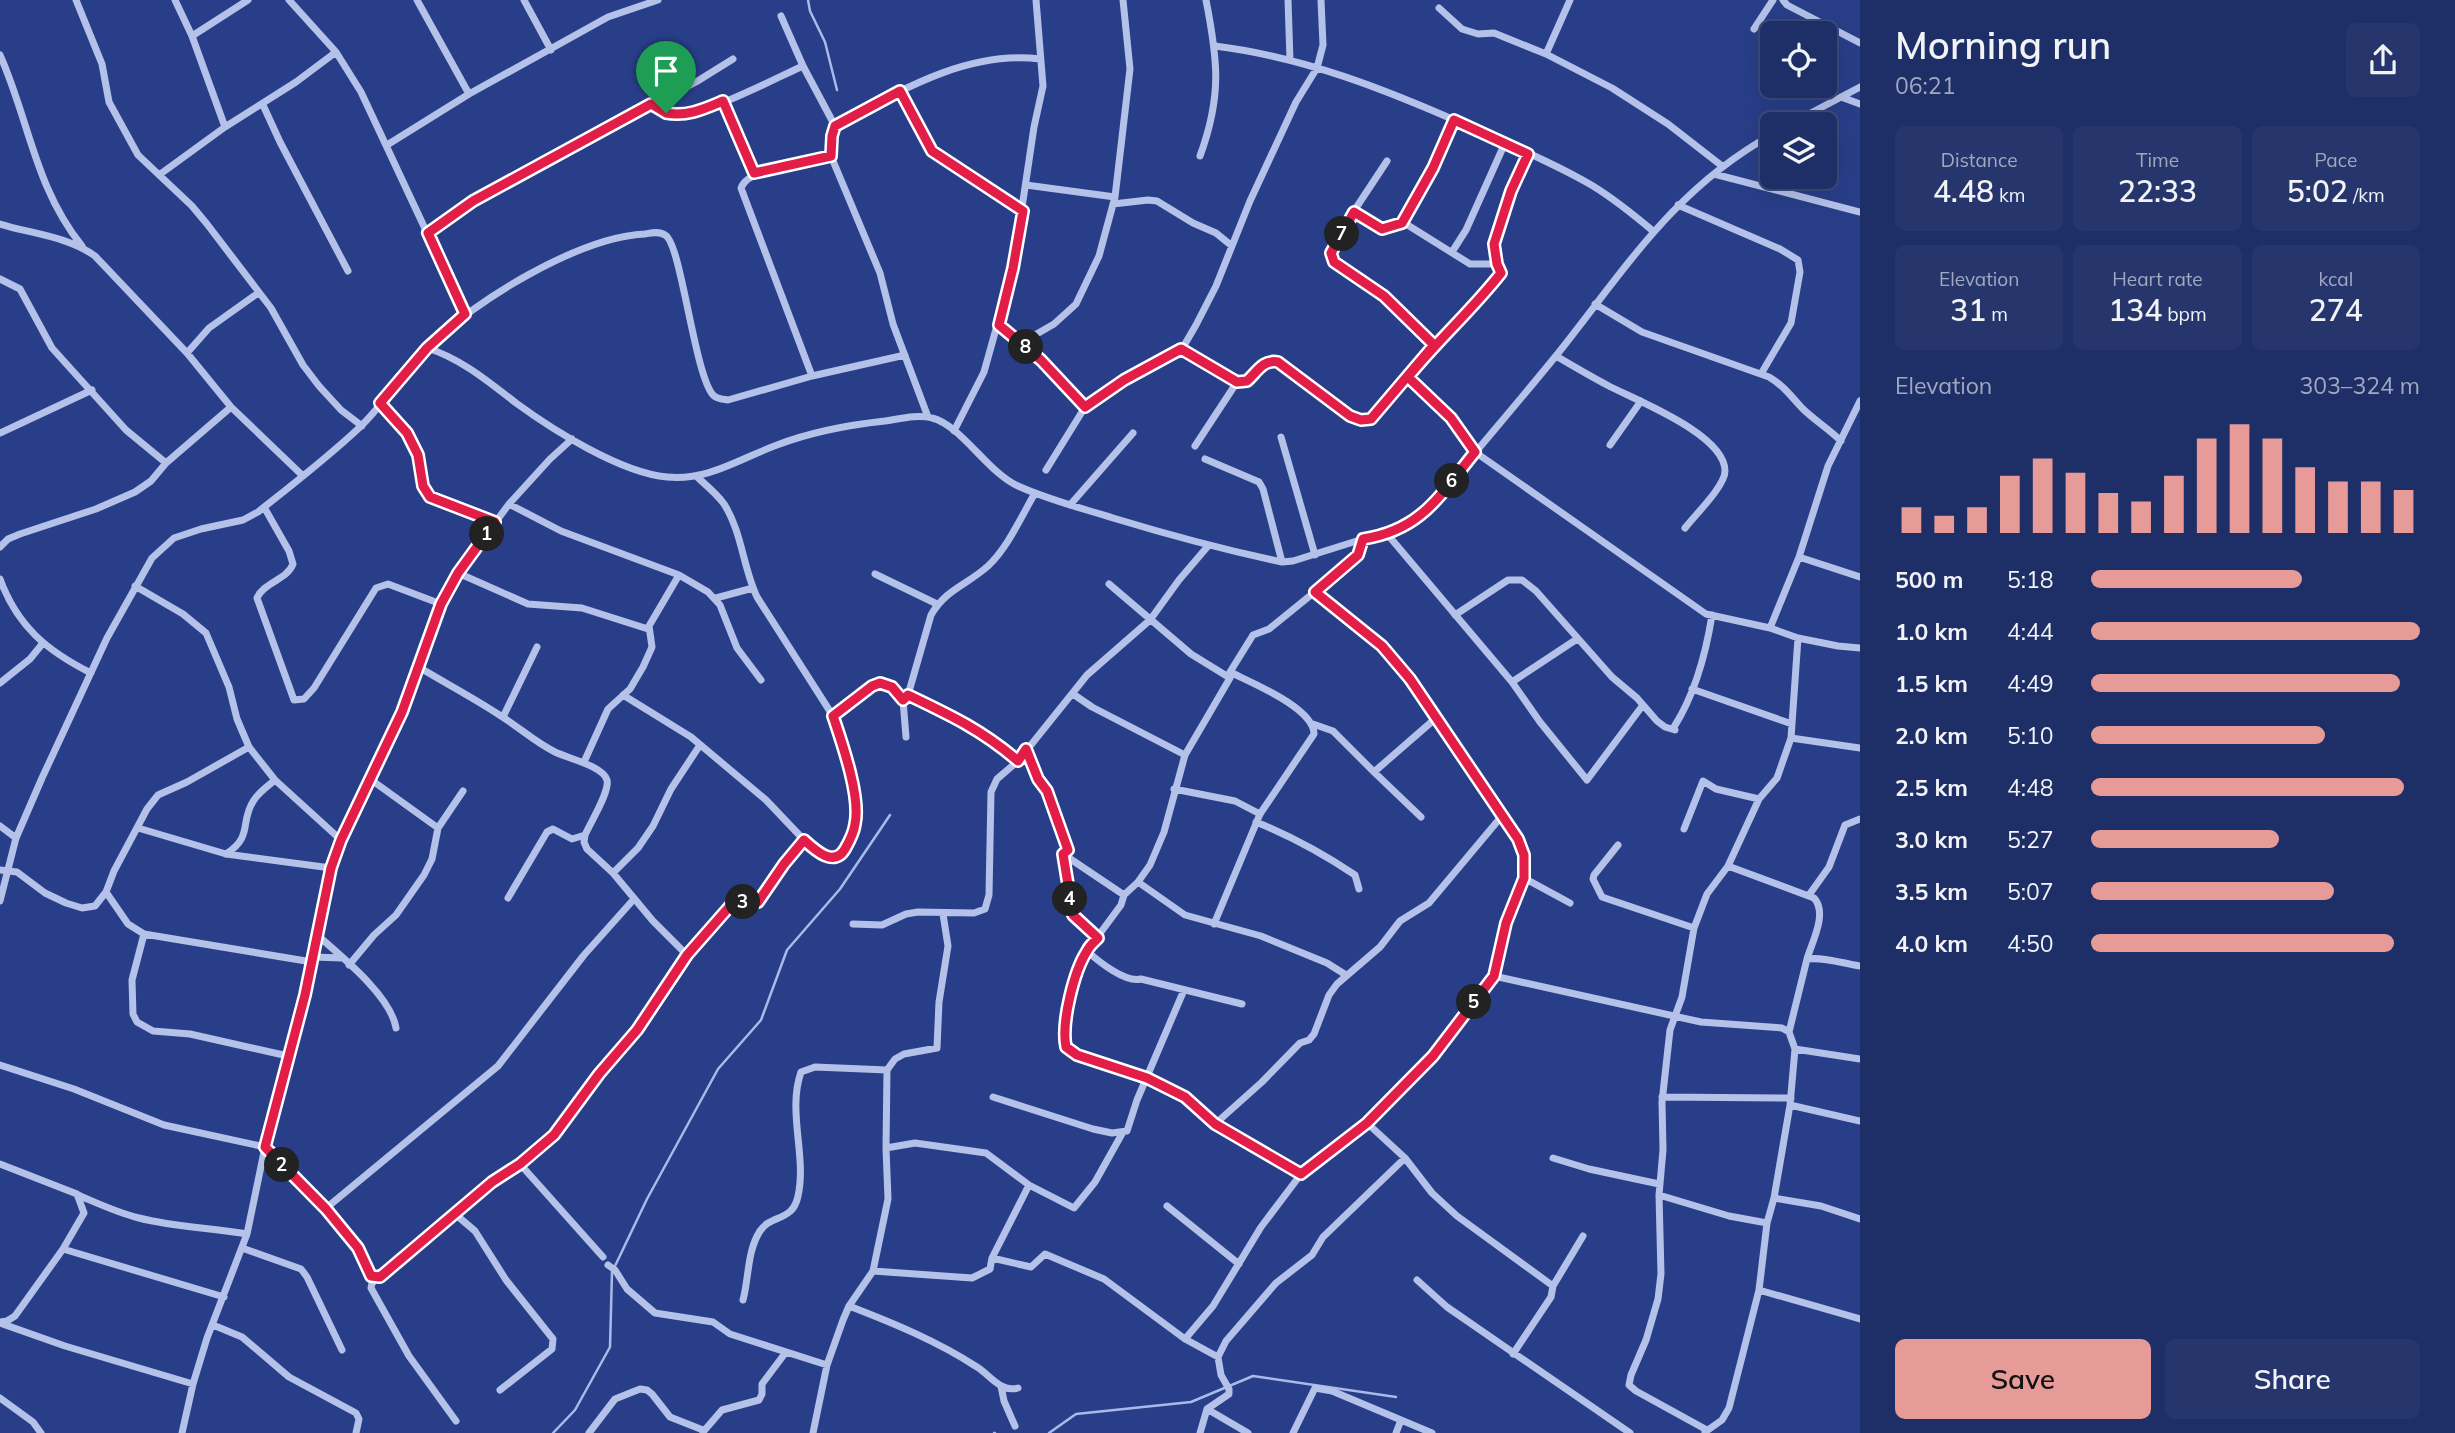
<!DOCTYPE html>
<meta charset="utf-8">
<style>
body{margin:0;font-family:Mulish,sans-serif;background:#26366c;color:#f1f3f6;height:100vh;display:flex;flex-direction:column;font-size:26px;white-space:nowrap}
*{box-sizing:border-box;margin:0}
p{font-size:23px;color:#a1a8bf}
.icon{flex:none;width:38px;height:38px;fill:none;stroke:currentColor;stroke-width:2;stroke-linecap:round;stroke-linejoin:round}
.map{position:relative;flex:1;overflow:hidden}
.sheet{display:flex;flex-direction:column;background:#1e2e66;width:595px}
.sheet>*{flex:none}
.fabs{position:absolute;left:1760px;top:21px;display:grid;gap:14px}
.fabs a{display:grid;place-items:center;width:77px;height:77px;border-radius:10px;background:#1e2e66;box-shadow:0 7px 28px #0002,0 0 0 2px #3c4a7a;font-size:35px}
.pin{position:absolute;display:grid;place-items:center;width:60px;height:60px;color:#fff;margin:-72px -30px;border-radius:50% 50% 50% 0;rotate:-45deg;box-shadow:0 0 7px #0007}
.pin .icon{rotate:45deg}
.km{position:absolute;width:35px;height:35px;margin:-18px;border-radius:50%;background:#222;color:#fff;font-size:19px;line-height:35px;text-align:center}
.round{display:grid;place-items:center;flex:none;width:74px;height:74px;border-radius:10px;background:#26366c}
.head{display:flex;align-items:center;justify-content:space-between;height:119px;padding:0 35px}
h1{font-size:38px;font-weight:600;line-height:52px}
.figures{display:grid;grid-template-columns:repeat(3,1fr);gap:10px;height:119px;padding:7px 35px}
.figures div{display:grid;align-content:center;border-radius:10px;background:#26366c;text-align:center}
.figures b{font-size:30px;font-weight:600}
.figures small{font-size:19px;font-weight:400}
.figures p{font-size:19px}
.chart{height:196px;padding:14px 35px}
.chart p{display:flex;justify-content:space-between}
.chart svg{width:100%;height:126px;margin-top:7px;stroke:#e69b98;stroke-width:6}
.action{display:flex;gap:14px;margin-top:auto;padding:14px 35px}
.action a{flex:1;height:80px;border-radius:10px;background:#e69b98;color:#111;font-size:28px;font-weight:600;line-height:80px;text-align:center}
.action a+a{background:#26366c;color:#f1f3f6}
ul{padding:0 35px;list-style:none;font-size:23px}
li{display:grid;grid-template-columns:112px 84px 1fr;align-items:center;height:52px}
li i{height:18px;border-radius:9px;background:#e69b98}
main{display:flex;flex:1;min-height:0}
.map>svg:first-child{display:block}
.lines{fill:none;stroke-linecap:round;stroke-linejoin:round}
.stream{stroke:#a9bae9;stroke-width:2.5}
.street{stroke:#b4c1e9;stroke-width:7}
.route-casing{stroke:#fff;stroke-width:14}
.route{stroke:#e11d48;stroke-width:9}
</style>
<main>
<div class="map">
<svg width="1860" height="1433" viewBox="0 0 1860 1433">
<rect width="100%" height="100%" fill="#283e88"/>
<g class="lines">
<path class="stream" d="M 808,0 L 810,11 L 825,42 L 837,90
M 615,1266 L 647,1199 L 718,1069 L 761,1020 L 787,950 L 840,889 L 890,815
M 553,1433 L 575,1410 L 610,1347 L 612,1272
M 994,1433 L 995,1433
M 1049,1433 L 1076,1414 L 1191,1402 L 1253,1376 L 1396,1397"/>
<path class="street" d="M 76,0 L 102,64 L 109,102 L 138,155 L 192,206 L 207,224 L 271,308 L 303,365 L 319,386 L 341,410 L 362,426
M 175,0 L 192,36 L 225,127
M 289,0 L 336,52 L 361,92 L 465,314
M 417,0 L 469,94
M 524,0 L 551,50
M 1288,0 L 1290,60
M 1783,0 L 1787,5 L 1860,43
M 1439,8 L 1462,29 L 1478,34 L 1494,33 L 1546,54 L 1612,88 L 1668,124 L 1722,166
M 781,16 L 803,66 L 835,126
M 1754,29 L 1773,0
M 192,36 L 248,0
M 1215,46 C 1304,57 1387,90 1468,126 C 1510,145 1554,163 1593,186 C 1614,199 1634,215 1653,231
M 1546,54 L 1570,0
M 0,55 C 29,120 35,188 82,246
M 900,91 C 909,111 918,133 932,149 C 948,170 999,196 1023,211
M 1841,97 L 1860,104
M 723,101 L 754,173
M 651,104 C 659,109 666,114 676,115 C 702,117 776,78 803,66
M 263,105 L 280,142 L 348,271
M 1790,124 L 1860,87
M 387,145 L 469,94 L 608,17 L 658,0
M 1200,156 C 1222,96 1218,61 1206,0
M 1387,161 L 1354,211 L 1331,256 L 1339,267 L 1384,296 L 1434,345
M 1714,174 L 1860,212
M 159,175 L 225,127 L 296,82 L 336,52
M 1026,185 L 1115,197
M 1113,204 L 1148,200 L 1157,201 L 1193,223 L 1216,233 L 1232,246
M 1678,205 L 1780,249 L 1798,260 L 1800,272 L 1791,323 L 1761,374
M 1354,211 L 1382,229 L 1394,224 L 1406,224 L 1470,264 L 1497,264
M 1402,223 L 1433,168 L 1454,120
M 0,224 C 32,234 67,236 95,256 L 187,353 L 231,407 L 303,476
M 428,233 L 473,201 L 546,160 L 696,82 L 733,59
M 1452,252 L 1466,230 L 1505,143
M 0,279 L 20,289 L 52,348 L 126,430 L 166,463
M 1595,304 L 1642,332 L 1769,377 C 1784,386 1790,395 1802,408 C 1814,420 1829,429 1841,441
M 999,325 L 1041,360 L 1085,407 L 1124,380 L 1182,349 L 1196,325 L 1216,286 L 1250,201 L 1296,102 L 1317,68 L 1323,45 L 1321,0
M 1021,343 L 1054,324 L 1076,304 L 1099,256 L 1115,197 L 1130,69 L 1123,0
M 427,348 C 460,358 489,382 516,403 C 553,430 621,473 667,477 C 708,481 739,459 777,445 C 811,432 848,425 885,421 C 899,419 918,414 932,418 C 961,425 987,472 1018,486 C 1049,500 1081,508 1113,518 C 1169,535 1225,550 1282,562 L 1293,561 L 1363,539 L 1388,535 L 1417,518 L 1436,500 C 1475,452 1516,405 1555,357 C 1624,271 1673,189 1773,134
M 1182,349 L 1237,382 L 1247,381 C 1257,372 1263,359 1278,362 L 1350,416 L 1361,420 L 1371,419 L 1434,345 L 1486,292 L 1501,273 L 1497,264 L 1494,244 L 1511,191 L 1528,154
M 187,353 L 209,328 L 258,293
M 1556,356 C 1573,366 1590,376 1607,385 C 1635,400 1725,434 1725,471 C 1725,486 1695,515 1685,528
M 812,376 L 741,188 C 748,167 809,161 831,156
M 1408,377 L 1451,418 L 1475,452 L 1706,614 L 1770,628 L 1798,638 L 1838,646 L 1860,648
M 380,403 L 407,433 L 418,455 L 423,486 L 430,497 L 495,522
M 928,417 L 893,324 L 880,273 L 831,156 L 835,126 C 898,92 966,50 1040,59
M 954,431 L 984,372 L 1013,268 L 1034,127 L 1043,86 L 1036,0
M 0,433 L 92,390
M 1281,437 L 1315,555
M 1610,445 L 1641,401
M 1195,446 L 1237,382
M 1205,459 L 1259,482 L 1263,489 L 1282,562
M 1046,470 L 1085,407
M 509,504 L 561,531 L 679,575 L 708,592 L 720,605 L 737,648 L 761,680
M 1070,505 L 1133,433
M 264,507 L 289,551 L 293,564 C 287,580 264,582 257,598 L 294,700 L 304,699 L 314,688 L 376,588 L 388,584 L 441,604
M 1388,535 L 1512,682 L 1540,722 L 1587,780 L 1643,705
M 0,547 L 8,539 L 20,534 L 96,509 L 135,492 L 151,481 L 166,463 L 231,407
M 1799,557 L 1860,577
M 458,573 L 528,604 L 582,608 L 648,629
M 875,574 L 937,604
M 0,579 C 17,626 47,651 91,673
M 1109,584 L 1191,654 L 1230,678
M 135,586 L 183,614 L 206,633 L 229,687 L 237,719 L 249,747 L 275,780 L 341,840
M 716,598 L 753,588
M 1455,615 L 1508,580 L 1522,580 L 1536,591 L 1612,677 L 1637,698 L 1657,721 L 1665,727 L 1675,730 L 1674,727 C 1695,694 1706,653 1712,615
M 1770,628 L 1799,557 L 1828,466 L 1860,401
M 417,666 C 445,683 474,698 501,716 C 520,728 535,742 555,752 C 567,758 603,766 607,780 C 610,792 590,823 585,835 L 584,842 L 587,849 L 613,873 L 653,921 L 687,955
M 1512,682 L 1577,639
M 0,683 L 30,659 L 43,643
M 1692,689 L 1792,724
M 1073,694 L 1092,707 L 1185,755
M 623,695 L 691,737 L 766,800 L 804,840 L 822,855 L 836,858 L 840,856 L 856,822 L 853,790 L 845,752 L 833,716 L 757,597 C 743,568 742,532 724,504 C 717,494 706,485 697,477
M 908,695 L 931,615 C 946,589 967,585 988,566 C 1008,547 1021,517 1035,493
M 903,700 L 906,737
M 833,716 C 842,709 870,683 881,683 C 891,683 897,693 903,700 L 908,695 C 951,715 981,729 1018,761
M 503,717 L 537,647
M 1313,724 L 1333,731 L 1374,772
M 1791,738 L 1860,748
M 1026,749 L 1038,779 L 1047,791 L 1068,850 L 1063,854 L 1124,895
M 584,762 L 608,709 L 630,689 L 643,667 L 652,647 L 649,626 L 679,575
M 370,779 L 438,828
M 1174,789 L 1235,801 L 1260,814
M 1421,817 L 1374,772 L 1436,718
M 1256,822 C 1293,837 1322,853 1355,875 L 1359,889
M 0,826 L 16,838
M 138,828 L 226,854 L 331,868
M 1684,829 L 1703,781 L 1716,789 L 1759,799
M 1618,845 L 1594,875 L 1593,879 L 1602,897 L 1694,928
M 226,854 C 254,836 239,822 254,800 C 259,792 268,786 275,780
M 1063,854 L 1073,915 L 1098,938
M 1728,866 L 1814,898 C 1828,913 1812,942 1807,959 C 1825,957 1841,963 1860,966
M 0,870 L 17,872 L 45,893 L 66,903 L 82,908 L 95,906 L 106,892 L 114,871 L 147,809 L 158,795 L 187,782 L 249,747
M 613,873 L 638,848 L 653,826 L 671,789 L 700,745
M 1524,878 L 1570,903
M 1138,882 L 1185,915 L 1261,936 L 1327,963 L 1346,975
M 106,892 L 128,924 L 144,934 L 312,962
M 1809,895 L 1829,867 L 1845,825 L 1860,819
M 508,898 L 547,832 L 553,829 L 572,839 L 585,835
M 0,901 L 16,838 L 42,778 L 107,638 L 152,558 L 174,538 L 201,529 L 243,520 L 258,512 C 292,485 327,458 359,428 C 384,405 403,371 428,347 C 474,301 579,237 645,234 C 651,233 659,231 665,235 C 681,242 694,373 713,395 C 717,399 722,399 728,400 L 812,376 L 905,355
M 853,924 L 882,925 L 906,914 L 918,912 L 974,913 L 985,909 L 989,895 L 991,792 L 997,779 L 1018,761 L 1087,675 L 1150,620 L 1179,580 L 1208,546
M 1214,924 L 1260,814 L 1314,734 C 1314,708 1252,683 1230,672
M 144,934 L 132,980 L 133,1014 L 137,1022 L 153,1031 L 190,1034 L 288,1056
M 316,934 C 341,956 391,996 396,1028
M 1087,951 C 1098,961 1125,983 1141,979 L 1242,1004
M 313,957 L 342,958
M 349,965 L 374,935 L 396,915 L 424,875 L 432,859 L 438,828 L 463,791
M 1494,976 L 1701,1022 L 1782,1028 L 1789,1032 L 1795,1049 L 1790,1105 L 1774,1198 L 1767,1223 L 1759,1290 L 1729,1408 L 1722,1420 L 1705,1432
M 1789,1032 L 1807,959
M 1795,1049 L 1860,1059
M 0,1065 L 74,1089 L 164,1125 L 265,1147 L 325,1209 L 358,1248 L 371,1276 L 375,1278
M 993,1097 L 1093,1129 L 1112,1133 L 1127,1131 L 1137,1100 L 1184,990
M 1662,1097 L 1791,1098
M 1790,1105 L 1860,1121
M 1367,1123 L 1405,1158 L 1432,1193 L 1457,1216 L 1553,1286
M 1215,1124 L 1262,1082 L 1300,1043 L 1309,1040 L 1314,1034 L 1329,995 L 1337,984 L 1380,947 L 1400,921 L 1429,903 L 1501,817
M 886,1148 L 915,1143 L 986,1153 L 1029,1185 L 1074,1208 L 1095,1182 L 1123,1132
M 1553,1158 L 1589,1169 L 1659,1184
M 0,1164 L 77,1194 L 84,1213 L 63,1249 L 15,1316 L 7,1321 L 0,1322
M 520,1164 L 603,1257
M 1301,1174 L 1215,1124 L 1185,1096 L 1147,1078 L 1077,1055 L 1066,1047 L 1065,1042 L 1067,1014 L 1076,977 L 1087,951 L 1121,905 L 1124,895 L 1138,882 L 1150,865 L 1164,832 L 1185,755 L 1230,678 L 1230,672 L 1253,635 L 1269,629 L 1343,569 L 1358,555 L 1363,539
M 78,1195 C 97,1203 118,1213 139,1218 C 174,1227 211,1228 247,1234
M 1659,1195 L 1729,1216 L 1767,1223
M 1774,1198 L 1821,1206 L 1860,1219
M 1167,1206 L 1239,1264
M 325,1209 L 498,1066 L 584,955 L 634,899
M 455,1214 L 475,1231 L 506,1280 L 553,1339 L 552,1349 L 500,1390
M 242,1248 L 301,1269 L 307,1277 L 342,1350
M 63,1249 L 224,1297
M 992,1258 L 1031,1267 L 1045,1254 L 1104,1279 L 1185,1339 L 1218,1357
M 608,1265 L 615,1270 L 627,1289 L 655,1313 L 713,1322 L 730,1334 L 827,1365
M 873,1271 L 972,1278 L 990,1269 L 992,1258 L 1029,1185
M 1417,1280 L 1447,1307 L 1630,1433
M 1759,1290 L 1860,1319
M 743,1300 C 749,1278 747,1251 760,1231 C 771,1214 793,1222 798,1196 C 807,1156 787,1112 801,1072 L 815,1067 L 887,1070
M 849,1306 C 893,1323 937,1341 977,1367 C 990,1375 1001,1393 1018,1388
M 0,1323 L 65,1346 L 193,1384
M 213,1325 L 242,1337 L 289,1377 L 356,1413 L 359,1419 L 356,1433
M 1185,1339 L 1213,1306 L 1261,1227 L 1301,1174 L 1367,1123 L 1433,1056 L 1494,976 L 1506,923 L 1524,878 L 1524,855 L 1518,839 L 1410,679 L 1382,646 L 1315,592
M 1513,1354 L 1551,1297 L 1553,1286 L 1583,1236
M 1001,1386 L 1004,1401 L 1015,1426
M 0,1398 L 33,1422 L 41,1433
M 1207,1409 L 1248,1433
M 456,1421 L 409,1356 L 371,1288 L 372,1283 L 492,1182 L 520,1164 L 554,1135 L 599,1074 L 637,1030 L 687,955 L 737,901 L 758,902 L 784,864 L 804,840
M 1707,1430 L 1636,1391 L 1629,1385 L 1631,1375 L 1646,1340 L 1658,1299 L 1661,1274 L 1659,1195 L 1663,1150 L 1662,1102 L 1670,1030 L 1682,997 L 1694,928 L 1707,894 L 1728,866 L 1759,799 L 1777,778 L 1791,738 L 1798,638
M 703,1432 L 722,1410 L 759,1400 L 762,1394 L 762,1384 L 786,1352
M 182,1433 L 193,1384 L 207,1338 L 247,1234 L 265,1147 L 305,995 L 331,868 L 341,840 L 402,712 L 441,604 L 458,573 L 509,504 L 550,459 L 572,439
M 589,1433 L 615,1399 L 640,1389 L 647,1390 L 652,1394 L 670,1417 L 703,1430
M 813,1433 L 827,1365 L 843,1320 L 849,1306 L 873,1271 L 888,1199 L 886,1148 L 887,1070 L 895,1059 L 904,1054 L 937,1048 L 939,1002 L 948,946 L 943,914
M 1200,1433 L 1207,1409 L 1229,1394 L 1229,1389 L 1221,1375 L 1218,1357 L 1226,1341 L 1276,1283 L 1312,1255 L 1323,1237 L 1405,1158
M 1293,1433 L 1315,1388 L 1332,1391 L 1432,1433
M 1396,1433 L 1401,1420"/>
</g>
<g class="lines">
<defs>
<path id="route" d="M 666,113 L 651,104 L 473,201 L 428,233 L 465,314 L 427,348 L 380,403 L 407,433 L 418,455 L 423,486 L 430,497 L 495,522 L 458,573 L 441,604 L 402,712 L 341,840 L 331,868 L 305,995 L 265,1147 L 326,1209 L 358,1248 L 371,1276 L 380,1277 L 492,1182 L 520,1164 L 554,1135 L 599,1074 L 637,1030 L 687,955 L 730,906 L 737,901 L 758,902 L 784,864 L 804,840 C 815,850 834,868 845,849 C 849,842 854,832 855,824 C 861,797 842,743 833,716 L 872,686 L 880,683 L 892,687 L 903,700 L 908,695 C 950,715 982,730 1018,761 L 1026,749 L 1038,779 L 1047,791 L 1068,850 L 1063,854 L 1073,915 L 1098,938 C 1094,942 1089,946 1087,951 C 1074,971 1061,1023 1066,1047 L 1077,1055 L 1147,1078 L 1185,1097 L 1215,1124 L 1301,1174 L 1367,1123 L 1433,1056 L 1494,976 L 1506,923 L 1524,878 L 1524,855 L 1518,839 L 1410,679 L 1382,646 L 1315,592 L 1358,555 L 1363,539 C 1422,530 1440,495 1475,452 L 1451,418 L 1408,377 C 1437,341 1472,310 1501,273 L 1497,264 L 1494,244 L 1511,191 L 1528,154 L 1454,120 L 1433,168 L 1402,223 L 1382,229 L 1354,212 L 1331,253 L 1334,262 L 1384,296 L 1434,345 L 1371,419 L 1361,420 L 1350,416 L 1278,362 C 1263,359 1257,372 1247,381 L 1237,382 L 1181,349 L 1124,380 L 1085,407 L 1041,360 L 999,325 L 1013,268 L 1023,211 L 932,151 L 900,91 L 835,126 L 832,136 L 831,156 L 754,173 L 723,101 C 704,109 687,117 666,113"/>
</defs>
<use href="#route" class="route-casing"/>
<use href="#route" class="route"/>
</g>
</svg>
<div class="fabs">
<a><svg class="icon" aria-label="locate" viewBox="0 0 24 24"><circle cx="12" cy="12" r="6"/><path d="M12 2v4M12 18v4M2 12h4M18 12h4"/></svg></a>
<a><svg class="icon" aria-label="layers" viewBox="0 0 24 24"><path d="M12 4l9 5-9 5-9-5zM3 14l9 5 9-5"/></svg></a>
</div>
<div class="pin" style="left:666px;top:113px;background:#1e9e55"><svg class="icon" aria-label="arrive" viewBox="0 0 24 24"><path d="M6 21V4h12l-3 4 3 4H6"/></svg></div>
<b class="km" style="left:487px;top:534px">1</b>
<b class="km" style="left:282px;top:1165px">2</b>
<b class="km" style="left:743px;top:902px">3</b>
<b class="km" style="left:1070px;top:899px">4</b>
<b class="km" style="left:1474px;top:1002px">5</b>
<b class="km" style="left:1452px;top:481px">6</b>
<b class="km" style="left:1342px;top:234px">7</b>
<b class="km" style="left:1026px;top:347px">8</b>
</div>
<section class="sheet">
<div class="head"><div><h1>Morning run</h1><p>06:21</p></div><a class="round"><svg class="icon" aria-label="share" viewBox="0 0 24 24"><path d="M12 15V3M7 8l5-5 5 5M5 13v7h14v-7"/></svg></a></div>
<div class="figures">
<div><p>Distance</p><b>4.48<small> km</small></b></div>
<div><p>Time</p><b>22:33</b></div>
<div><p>Pace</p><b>5:02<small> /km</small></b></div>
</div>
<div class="figures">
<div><p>Elevation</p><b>31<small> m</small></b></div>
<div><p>Heart rate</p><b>134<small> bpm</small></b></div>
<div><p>kcal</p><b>274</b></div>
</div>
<div class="chart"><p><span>Elevation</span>303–324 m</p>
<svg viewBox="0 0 160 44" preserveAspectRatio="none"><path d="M5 44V35M15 44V38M25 44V35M35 44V24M45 44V18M55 44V23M65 44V30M75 44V33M85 44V24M95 44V11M105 44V6M115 44V11M125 44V21M135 44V26M145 44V26M155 44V29"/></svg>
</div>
<ul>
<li><b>500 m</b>5:18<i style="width:64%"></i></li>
<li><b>1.0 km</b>4:44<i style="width:100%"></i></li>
<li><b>1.5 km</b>4:49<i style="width:94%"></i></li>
<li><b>2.0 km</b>5:10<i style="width:71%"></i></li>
<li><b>2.5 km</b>4:48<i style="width:95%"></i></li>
<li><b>3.0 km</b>5:27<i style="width:57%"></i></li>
<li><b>3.5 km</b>5:07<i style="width:74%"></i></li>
<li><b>4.0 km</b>4:50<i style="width:92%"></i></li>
</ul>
<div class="action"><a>Save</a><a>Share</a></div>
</section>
</main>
